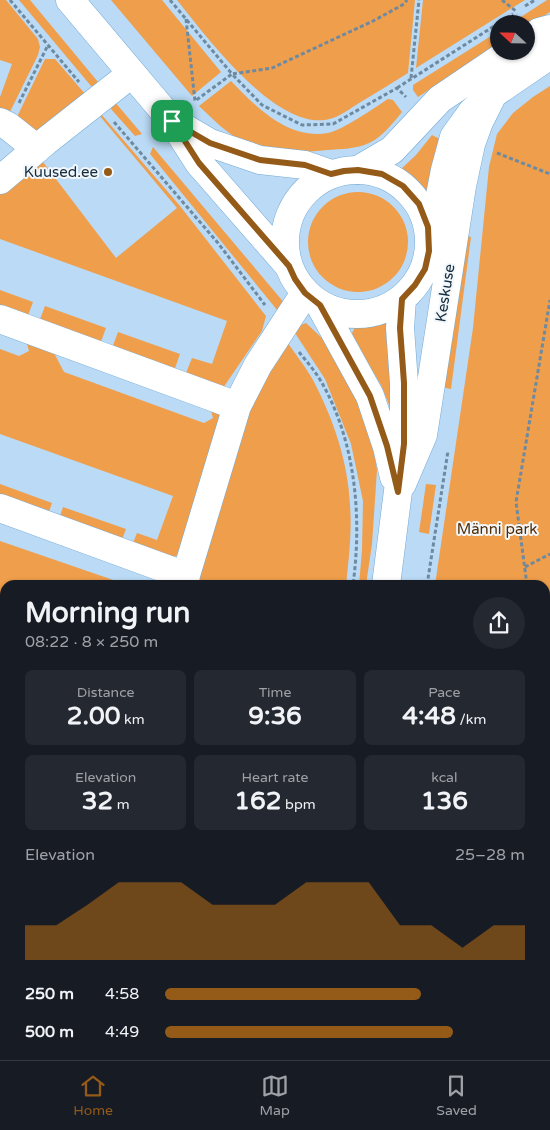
<!DOCTYPE html>
<meta charset="utf-8">
<style>
body{margin:0;font-family:"Varela Round",sans-serif;background:#242831;color:#f1f3f6;height:100vh;display:flex;flex-direction:column;font-size:19px;white-space:nowrap}
*{box-sizing:border-box;margin:0}
p{font-size:16px;color:#9ea1a6}
.icon{flex:none;width:28px;height:28px;fill:none;stroke:currentColor;stroke-width:2;stroke-linecap:round;stroke-linejoin:round}
.map{position:relative;flex:1;overflow:hidden}
.drawer{position:absolute;left:0px;top:580px;width:550px;height:480px;display:flex;flex-direction:column;background:#171b24;border-radius:15px 15px 0 0;box-shadow:0 1px 4px #0004}
.drawer>*{flex:none}
.needle{width:32px;rotate:292deg}
.controls{position:absolute;left:490px;top:15px;display:grid;gap:10px}
.controls a{display:grid;place-items:center;width:45px;height:45px;border-radius:50%;background:#171b24;box-shadow:0 1px 4px #0004;font-size:25px}
.pin{position:absolute;display:grid;place-items:center;width:42px;height:42px;color:#fff;margin:-21px;border-radius:10px;box-shadow:0 2px 8px #0006}
.round{display:grid;place-items:center;flex:none;width:52px;height:52px;border-radius:26px;background:#242831}
.head{display:flex;align-items:center;justify-content:space-between;height:85px;padding:0 25px}
h1{font-size:28px;font-weight:700;line-height:38px}
.metrics{display:grid;grid-template-columns:repeat(3,1fr);gap:8px;height:85px;padding:5px 25px}
.metrics div{display:grid;align-content:center;border-radius:8px;background:#242831;text-align:center}
.metrics b{font-size:25px;font-weight:700}
.metrics small{font-size:14px;font-weight:400}
.metrics p{font-size:14px}
.chart{height:140px;padding:10px 25px}
.chart p{display:flex;justify-content:space-between}
.chart svg{width:100%;height:90px;margin-top:5px;fill:#945a18;opacity:.7}
ul{padding:0 25px;list-style:none;font-size:16px}
li{display:grid;grid-template-columns:80px 60px 1fr;align-items:center;height:38px}
li i{height:12px;border-radius:6px;background:#945a18}
.tabs{display:flex;justify-content:space-around;align-items:center;height:70px;border-top:1px solid #363941;background:#171b24;font-size:14px;color:#9ea1a6}
.tabs a{display:grid;justify-items:center;gap:2px}
.tabs .active{color:#945a18}
.map>svg:first-child{display:block}
.green{fill:#ef9e4c}
.lines{fill:none;stroke-linecap:round;stroke-linejoin:round}
.minor-casing{stroke:#74aad5;stroke-width:29}
.tertiary-casing{stroke:#74aad5;stroke-width:29}
.secondary-casing{stroke:#74aad5;stroke-width:29}
.path{stroke:#6e8aa0;stroke-width:3;stroke-dasharray:4 2.5;stroke-linecap:butt}
.minor{stroke:#fff;stroke-width:28}
.tertiary{stroke:#fff;stroke-width:28}
.secondary{stroke:#fff;stroke-width:28}
.route-casing{stroke:#fff;stroke-width:10}
.route{stroke:#945a18;stroke-width:6}
.poi-dot{fill:#945a18;stroke:#f2f7fc;stroke-width:2}
.labels{text-anchor:middle;stroke-width:4;stroke-linejoin:round;paint-order:stroke}
.poi-label{font-size:15px;fill:#152c3d;stroke:#f2f7fc;text-anchor:end}
.street-label{font-size:15px;fill:#152c3d;stroke:#f2f7fc}
.park-label{font-size:15px;fill:#512d05;stroke:#f2f7fc}
</style>
<div class="map">
<svg width="550" height="1060" viewBox="0 0 550 1060">
<rect width="100%" height="100%" fill="#badaf5"/>
<path class="green" d="M 0,0 L 6,0 L 38,39 L 40,47 L 38,55 L 8,116 L 0,114 L 0,97 L 12,64 L 0,60 Z
M 19,0 L 30,0 L 98,82 L 95,86 L 91,86 Z
M 111,0 L 162,0 L 221,72 L 192,96 Z
M 177,0 L 415,0 L 408,73 C 392,83 376,93 359,103 C 351,108 342,115 333,118 C 280,137 206,36 177,0 Z
M 423,0 L 525,0 L 416,68 Z
M 547,0 L 550,0 L 550,12 L 526,28 L 526,24 L 510,24 Z
M 499,31 L 499,45 L 418,97 L 413,90 L 413,85 Z
M 45,59 L 55,59 L 86,95 L 38,134 L 15,121 Z
M 231,81 C 256,107 288,140 328,133 C 343,130 374,108 388,99 L 393,100 L 402,112 C 393,123 382,137 369,143 C 357,149 340,149 327,150 C 300,153 270,153 244,142 C 227,134 213,119 199,106 Z
M 550,86 L 550,1060 L 364,1060 L 365,1055 L 545,1055 L 545,585 L 435,585 L 473,328 L 489,167 L 497,134 L 513,113 L 533,97 Z
M 114,101 L 142,134 L 135,136 L 111,109 Z
M 101,114 L 180,206 L 266,316 L 262,331 L 223,388 L 184,378 L 192,358 L 212,364 L 227,321 L 0,239 L 0,193 L 21,180 L 43,162 L 116,258 L 177,208 L 99,115 Z
M 432,135 L 442,140 L 427,193 L 415,179 L 401,169 L 416,155 Z
M 153,147 L 286,305 L 282,316 L 150,154 Z
M308 242a50 50 0 1 1 100 0a50 50 0 1 1-100 0Z
M 463,234 L 471,237 L 451,389 L 441,387 Z
M 0,290 L 33,302 L 26,321 L 0,312 Z
M 45,306 L 106,328 L 99,347 L 38,325 Z
M 306,323 L 323,339 L 341,361 L 371,428 L 377,470 L 372,544 L 366,585 L 359,585 L 362,550 L 363,501 L 351,444 L 325,379 L 293,330 L 298,326 Z
M 389,323 L 398,405 L 390,407 L 381,385 L 351,335 L 355,327 Z
M 118,332 L 180,354 L 173,374 L 111,351 Z
M 285,339 C 294,352 305,366 313,380 C 333,418 348,461 350,505 C 352,531 349,558 346,585 L 192,585 L 250,395 Z
M 29,341 L 52,349 L 64,372 L 204,423 L 213,418 L 211,411 L 224,409 L 184,550 L 176,556 L 169,558 L 131,548 L 137,533 L 157,540 L 173,496 L 0,434 L 0,349 L 19,356 L 29,351 L 27,344 Z
M 0,484 L 52,503 L 47,518 L 0,502 Z
M 426,484 L 436,485 L 429,534 L 419,532 Z
M 63,507 L 126,529 L 120,545 L 58,522 Z
M 0,541 L 119,582 L 126,585 L 5,585 L 5,631 L 0,629 Z
M 0,790 L 5,792 L 5,873 L 0,876 Z
M 17,1055 L 37,1055 L 45,1058 L 46,1055 L 142,1055 L 141,1060 L 31,1060 Z
M 165,1055 L 275,1055 L 274,1060 L 164,1060 Z"/>
<g class="lines">
<defs>
<path id="minor" d="M 0,122 L 8,126 L 37,149
M 0,180 L 46,141 L 131,74
M 0,319 L 237,406
M 0,508 L 186,576
M 183,585 L 237,406 L 258,365 L 305,293
M 0,702 L 5,704
M 0,778 L 5,781
M 0,885 L 5,883
M 147,1060 L 149,1055"/>
<path id="tertiary" d="M 526,41 L 539,32 L 550,29
M 358,170 L 392,150 L 440,99 L 511,51
M 429,251 L 445,170 L 454,137 L 472,112 L 493,94 L 550,55
M 402,484 L 423,435 L 462,186 L 471,144 L 479,122 L 493,94"/>
<path id="secondary" d="M 70,0 L 172,121 L 199,163 L 289,266
M 176,123 L 210,143 L 260,160 L 305,165 L 331,174
M285 242a72 72 0 1 1 144 0a72 72 0 1 1-144 0Z
M 320,305 L 370,396 L 387,447 L 394,477
M 386,585 L 404,444 L 404,383 L 400,328 L 402,299
M 323,1060 L 323,1055"/>
</defs>
<use href="#minor" class="minor-casing"/>
<use href="#tertiary" class="tertiary-casing"/>
<use href="#secondary" class="secondary-casing"/>
<path class="path" d="M 10,0 L 79,82
M 170,0 L 232,74 L 272,68 L 375,20 L 404,4 L 407,0
M 502,0 L 517,12
M 525,6 L 535,0
M 186,19 L 195,101 L 232,74 L 262,105 L 302,125 L 333,124 L 397,88 L 406,97
M 411,78 L 419,0
M 397,88 L 513,14
M 19,103 L 48,45
M 114,122 L 218,243 L 265,305
M 497,153 L 550,174
M 299,352 C 307,362 316,372 322,383 C 356,443 362,518 353,585
M 525,567 L 550,554
M 427,585 L 448,451
M 527,585 L 516,502 L 550,300
M 545,683 L 550,683
M 545,724 L 550,761
M 545,962 L 550,964
M 1,1006 L 5,996
M 280,1060 L 281,1055
M 357,1060 L 357,1055"/>
<use href="#minor" class="minor"/>
<use href="#tertiary" class="tertiary"/>
<use href="#secondary" class="secondary"/>
</g>
<g class="lines">
<defs>
<path id="route" d="M 172,121 L 210,143 L 260,160 L 305,165 L 331,174 L 344,171 L 358,170 L 382,174 L 403,186 L 419,204 L 428,227 L 429,251 L 425,269 L 415,285 L 402,299 L 400,328 L 404,383 L 404,444 L 398,492 L 387,446 L 370,396 L 320,305 L 305,293 L 295,279 L 289,266 L 199,163 Z"/>
</defs>
<use href="#route" class="route-casing"/>
<use href="#route" class="route"/>
</g>
<circle class="poi-dot" cx="108" cy="172" r="5"/>
<g class="labels">
<g class="poi-label">
<text x="98" y="177">Kuused.ee</text>
</g>
<g class="street-label">
<text transform="translate(445 293) rotate(-81)" y="5">Keskuse</text>
</g>
<g class="park-label">
<text x="497" y="534">Männi park</text>
</g>
</g>
</svg>
<div class="controls">
<a><svg class="needle" viewBox="-14 -14 28 28"><path d="M0-13l5 13h-10z" fill="#e53935"/><path d="M0 13l5-13h-10z" fill="#9ea1a6"/></svg></a>
</div>
<div class="pin" style="left:172px;top:121px;background:#1e9e55"><svg class="icon" aria-label="arrive" viewBox="0 0 24 24"><path d="M6 21V4h12l-3 4 3 4H6"/></svg></div>
<section class="drawer">
<div class="head"><div><h1>Morning run</h1><p>08:22 · 8 × 250 m</p></div><a class="round"><svg class="icon" aria-label="share" viewBox="0 0 24 24"><path d="M12 15V3M7 8l5-5 5 5M5 13v7h14v-7"/></svg></a></div>
<div class="metrics">
<div><p>Distance</p><b>2.00<small> km</small></b></div>
<div><p>Time</p><b>9:36</b></div>
<div><p>Pace</p><b>4:48<small> /km</small></b></div>
</div>
<div class="metrics">
<div><p>Elevation</p><b>32<small> m</small></b></div>
<div><p>Heart rate</p><b>162<small> bpm</small></b></div>
<div><p>kcal</p><b>136</b></div>
</div>
<div class="chart"><p><span>Elevation</span>25–28 m</p>
<svg viewBox="0 0 160 44" preserveAspectRatio="none"><path d="M0 44V27L10 27L20 17L30 6L40 6L50 6L60 17L70 17L80 17L90 6L100 6L110 6L120 27L130 27L140 38L150 27L160 27V44z"/></svg>
</div>
<ul>
<li><b>250 m</b>4:58<i style="width:71%"></i></li>
<li><b>500 m</b>4:49<i style="width:80%"></i></li>
</ul>
</section>
</div>
<nav class="tabs">
<a class="active"><svg class="icon" aria-label="home" viewBox="0 0 24 24"><path d="M3 11l9-7 9 7M6 9v11h12V9"/></svg>Home</a>
<a><svg class="icon" aria-label="map" viewBox="0 0 24 24"><path d="M3 6l6-2 6 2 6-2v14l-6 2-6-2-6 2zM9 4v14M15 6v14"/></svg>Map</a>
<a><svg class="icon" aria-label="saved" viewBox="0 0 24 24"><path d="M7 4h10v16l-5-4-5 4z"/></svg>Saved</a>
</nav>
